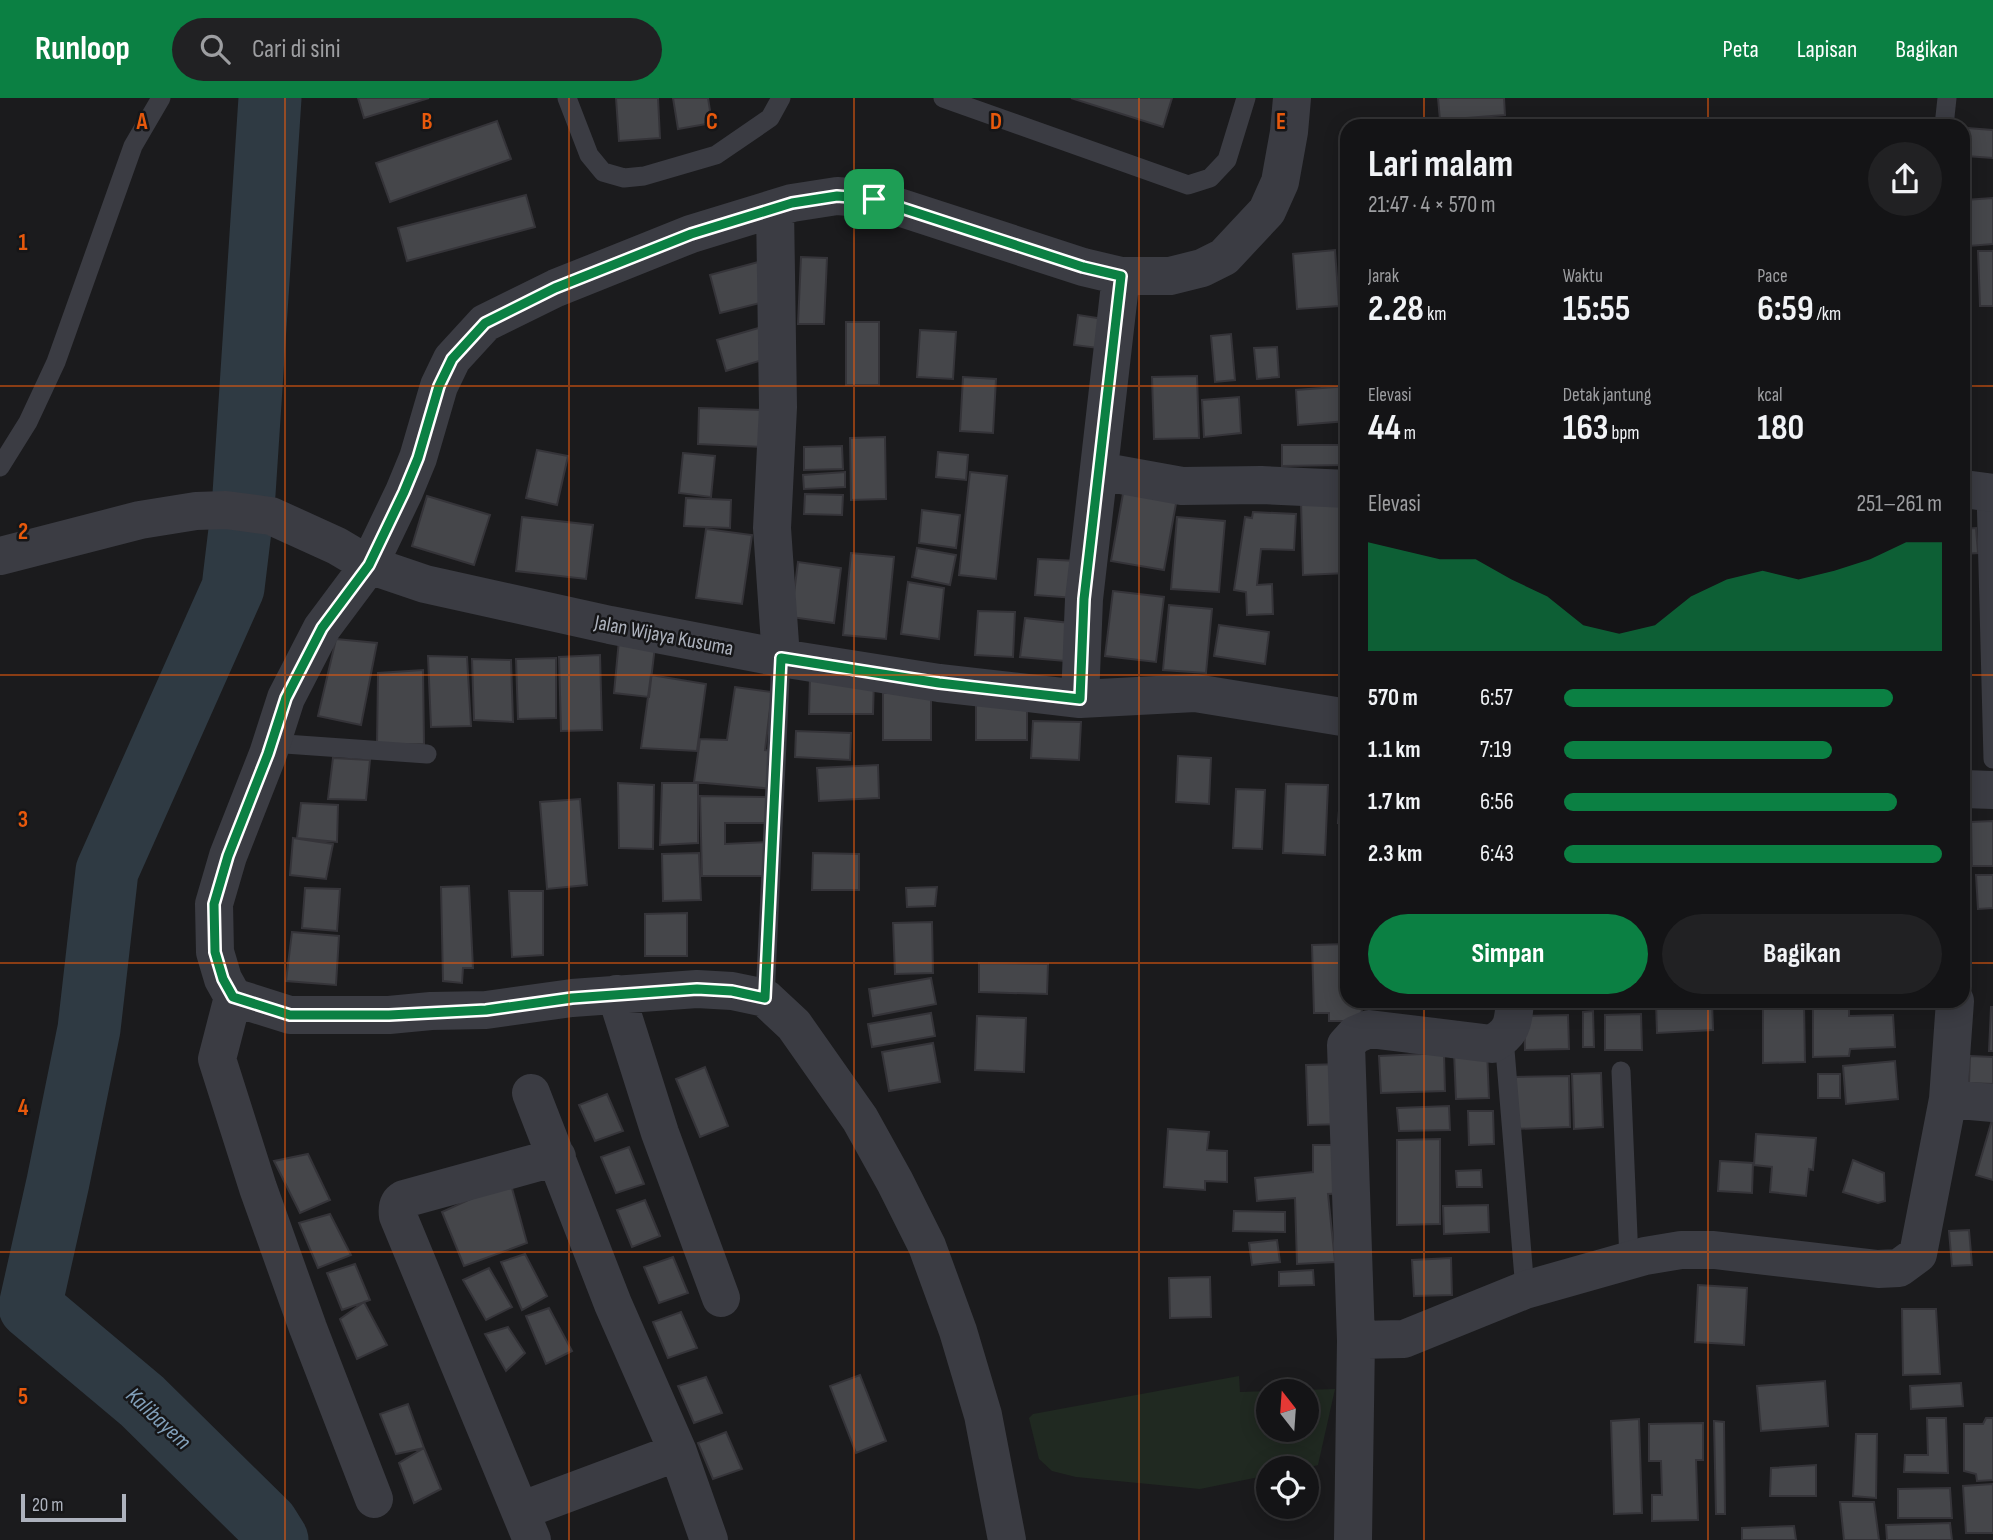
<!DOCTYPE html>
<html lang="id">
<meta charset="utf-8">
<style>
body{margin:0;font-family:"Sofia Sans Condensed",sans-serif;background:#212123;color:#f1f3f6;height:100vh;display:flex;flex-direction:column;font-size:26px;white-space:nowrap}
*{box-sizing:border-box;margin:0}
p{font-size:23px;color:#9d9ea1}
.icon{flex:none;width:38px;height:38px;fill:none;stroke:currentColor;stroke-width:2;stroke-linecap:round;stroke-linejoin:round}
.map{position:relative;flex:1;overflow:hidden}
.panel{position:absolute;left:1340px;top:21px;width:630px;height:889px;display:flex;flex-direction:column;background:#141416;border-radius:21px;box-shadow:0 4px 18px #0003,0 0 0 2px #333335}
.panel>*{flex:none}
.needle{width:46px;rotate:343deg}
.buttons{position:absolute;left:1256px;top:1281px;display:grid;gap:14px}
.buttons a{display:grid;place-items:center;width:63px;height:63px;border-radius:50%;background:#141416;box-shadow:0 4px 18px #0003,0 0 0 2px #333335;font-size:35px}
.scale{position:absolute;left:21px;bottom:18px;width:105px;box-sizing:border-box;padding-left:7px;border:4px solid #adb2bd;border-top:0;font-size:19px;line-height:24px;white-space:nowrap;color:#adb2bd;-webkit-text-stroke:5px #161618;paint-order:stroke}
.pin{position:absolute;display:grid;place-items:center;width:60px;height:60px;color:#fff;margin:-30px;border-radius:14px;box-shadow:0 4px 10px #0006}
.round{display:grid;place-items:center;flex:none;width:74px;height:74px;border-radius:37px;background:#212123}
.headline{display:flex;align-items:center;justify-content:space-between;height:119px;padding:0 28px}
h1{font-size:38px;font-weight:700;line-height:52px}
.metrics{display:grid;grid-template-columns:repeat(3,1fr);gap:10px;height:119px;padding:7px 28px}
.metrics div{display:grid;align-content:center}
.metrics b{font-size:35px;font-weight:700}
.metrics small{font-size:19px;font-weight:400}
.metrics p{font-size:19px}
.chart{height:196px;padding:14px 28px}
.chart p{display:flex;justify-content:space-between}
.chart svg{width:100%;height:126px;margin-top:7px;fill:#0b8043;opacity:.7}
.primary-button{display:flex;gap:14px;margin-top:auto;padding:14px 28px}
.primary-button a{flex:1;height:80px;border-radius:42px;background:#0b8043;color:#fff;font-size:28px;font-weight:700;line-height:80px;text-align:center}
.primary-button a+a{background:#212123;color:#f1f3f6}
ul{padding:0 28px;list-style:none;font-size:23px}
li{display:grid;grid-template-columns:112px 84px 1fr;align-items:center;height:52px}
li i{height:18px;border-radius:9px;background:#0b8043}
header{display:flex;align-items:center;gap:42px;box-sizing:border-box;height:98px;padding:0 35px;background:#0b8043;color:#fff}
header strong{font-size:33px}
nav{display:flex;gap:38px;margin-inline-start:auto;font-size:24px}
.search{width:490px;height:63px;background:#212123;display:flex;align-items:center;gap:18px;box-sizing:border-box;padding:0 24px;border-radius:38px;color:#9d9ea1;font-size:26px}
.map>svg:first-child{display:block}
.green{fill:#202921}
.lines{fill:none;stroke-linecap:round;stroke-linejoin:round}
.river{stroke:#2f3a43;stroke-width:63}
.building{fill:#45464a;stroke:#353439;stroke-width:2}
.service{stroke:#3b3c43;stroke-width:19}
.minor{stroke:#3b3c43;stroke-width:38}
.route-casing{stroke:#fff;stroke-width:14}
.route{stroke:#0b8043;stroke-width:9}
.grid{fill:none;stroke:#e8590c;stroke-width:2;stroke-opacity:0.55}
.labels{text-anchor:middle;stroke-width:5;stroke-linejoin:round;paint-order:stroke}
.street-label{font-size:21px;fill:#adb2bd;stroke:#161618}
.water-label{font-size:23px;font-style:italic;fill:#82a0ba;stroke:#161618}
.grid-label{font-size:23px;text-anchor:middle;font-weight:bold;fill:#e8590c;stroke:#161618;stroke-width:5;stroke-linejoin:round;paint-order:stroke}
</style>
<header>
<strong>Runloop</strong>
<div class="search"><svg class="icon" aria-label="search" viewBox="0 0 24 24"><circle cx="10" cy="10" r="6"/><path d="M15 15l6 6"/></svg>Cari di sini</div>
<nav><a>Peta</a><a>Lapisan</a><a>Bagikan</a></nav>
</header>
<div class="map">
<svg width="1993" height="1442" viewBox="0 0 1993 1442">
<rect width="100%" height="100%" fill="#1b1b1d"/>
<path class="green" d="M 1239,1278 L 1240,1294 L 1269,1293 L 1269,1332 L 1307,1332 L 1307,1293 L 1272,1293 L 1335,1291 L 1318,1367 L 1307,1370 L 1269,1370 L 1269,1377 L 1200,1391 L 1076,1379 L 1052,1373 L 1039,1361 L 1029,1320 L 1033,1316 Z"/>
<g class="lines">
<path class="river" d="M 244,396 L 270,0
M 240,432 L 233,490 L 107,773 L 89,931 L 58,1084 L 30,1209 L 142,1303 L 267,1426 L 277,1442"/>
</g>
<path class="building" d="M 358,0 L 429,0 L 364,20 Z
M 616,0 L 658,0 L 660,40 L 619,43 Z
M 673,0 L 708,0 L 712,25 L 678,31 Z
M 1071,0 L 1172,0 L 1163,29 Z
M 1438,0 L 1504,0 L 1505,17 L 1440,22 Z
M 497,23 L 511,61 L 390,104 L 376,65 Z
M 1967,30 L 1993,32 L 1993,60 L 1966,58 Z
M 526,97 L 535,129 L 407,163 L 398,130 Z
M 1993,100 L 1993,146 L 1969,148 L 1965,102 Z
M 1335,152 L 1339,208 L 1297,211 L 1293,156 Z
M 1978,153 L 1993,153 L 1993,208 L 1980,208 Z
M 801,159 L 827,160 L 824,226 L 798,226 Z
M 762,163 L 772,202 L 720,215 L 710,177 Z
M 1078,217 L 1104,221 L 1098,250 L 1074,247 Z
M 846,224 L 879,224 L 879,287 L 846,287 Z
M 762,229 L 772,259 L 726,273 L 717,242 Z
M 920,232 L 956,234 L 953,281 L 917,279 Z
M 1231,236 L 1235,282 L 1215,284 L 1211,238 Z
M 1277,249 L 1279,279 L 1257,281 L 1254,250 Z
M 1197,278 L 1199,340 L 1154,341 L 1152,279 Z
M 963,279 L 996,281 L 993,335 L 960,333 Z
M 1348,288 L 1348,323 L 1298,327 L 1296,292 Z
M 1239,299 L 1241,335 L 1204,339 L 1202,302 Z
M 699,310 L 765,312 L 763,349 L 698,346 Z
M 885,339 L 886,401 L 851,402 L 850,340 Z
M 1282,347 L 1344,347 L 1344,367 L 1282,368 Z
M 842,348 L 843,371 L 804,372 L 804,349 Z
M 537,352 L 568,358 L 557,407 L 526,400 Z
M 938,354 L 968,357 L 966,382 L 936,379 Z
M 683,355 L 715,358 L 711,399 L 679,395 Z
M 845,374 L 845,389 L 804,391 L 803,377 Z
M 970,374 L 1007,378 L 996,481 L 959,477 Z
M 1124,390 L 1177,400 L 1164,472 L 1111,463 Z
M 805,396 L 843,397 L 842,417 L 804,416 Z
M 427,398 L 490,417 L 474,467 L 412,448 Z
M 686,400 L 731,402 L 730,430 L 684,428 Z
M 1301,404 L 1348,405 L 1348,475 L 1303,477 Z
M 922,412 L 960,417 L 956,450 L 919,445 Z
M 1253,414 L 1296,416 L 1294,452 L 1261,451 L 1257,487 L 1272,486 L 1273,516 L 1247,517 L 1246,494 L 1234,492 L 1245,419 L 1252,420 Z
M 522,419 L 593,427 L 586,481 L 516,473 Z
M 1177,419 L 1225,423 L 1219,494 L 1171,491 Z
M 1976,430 L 1978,455 L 1964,456 L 1964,431 Z
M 706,431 L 752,437 L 742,506 L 696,500 Z
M 917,450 L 956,457 L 950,487 L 912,479 Z
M 851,455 L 894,459 L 886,541 L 843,537 Z
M 1038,461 L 1078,463 L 1075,500 L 1035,497 Z
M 798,464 L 841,470 L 834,525 L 791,519 Z
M 908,484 L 944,490 L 939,541 L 901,536 Z
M 1113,493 L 1164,499 L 1156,564 L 1105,558 Z
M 1169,507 L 1212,511 L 1206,575 L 1163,572 Z
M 1347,510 L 1348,510 L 1348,597 L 1340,596 Z
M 978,513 L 1015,514 L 1013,559 L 975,557 Z
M 1025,520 L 1070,525 L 1065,563 L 1020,559 Z
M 1219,527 L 1269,534 L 1265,566 L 1214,558 Z
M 336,541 L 377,545 L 361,627 L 318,618 Z
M 619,542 L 655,548 L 649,599 L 614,595 Z
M 600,557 L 602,632 L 561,633 L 559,559 Z
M 428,558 L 467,559 L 471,628 L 431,629 Z
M 556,560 L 556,620 L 518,621 L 516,561 Z
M 472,561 L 511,562 L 513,624 L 474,622 Z
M 423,572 L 424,646 L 377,647 L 378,575 Z
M 651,577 L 706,586 L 697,653 L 641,650 Z
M 810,579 L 874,580 L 873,616 L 809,616 Z
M 735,589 L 772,594 L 765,652 L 775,653 L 774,691 L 694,684 L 700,641 L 727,642 Z
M 883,595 L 931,595 L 931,642 L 883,642 Z
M 976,606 L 1027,607 L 1027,642 L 976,642 Z
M 1033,623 L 1081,624 L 1079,662 L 1031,660 Z
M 796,633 L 851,635 L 850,662 L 795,659 Z
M 1178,658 L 1211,660 L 1209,706 L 1176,704 Z
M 333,660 L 370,662 L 366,702 L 328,701 Z
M 878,667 L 879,700 L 819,703 L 817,670 Z
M 618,685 L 654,687 L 653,751 L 619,750 Z
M 662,685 L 698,685 L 698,745 L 660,747 Z
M 1286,686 L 1328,687 L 1325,757 L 1283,755 Z
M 1236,691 L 1265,692 L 1262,751 L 1233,750 Z
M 700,698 L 766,699 L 767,725 L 725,725 L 725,746 L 768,744 L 767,778 L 702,778 Z
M 1340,700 L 1348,700 L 1348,725 L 1338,725 Z
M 580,701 L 587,787 L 547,791 L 540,704 Z
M 301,705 L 338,707 L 337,744 L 297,740 Z
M 1993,723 L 1993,768 L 1972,768 L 1971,724 Z
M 293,740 L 333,746 L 326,781 L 290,777 Z
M 699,755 L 701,802 L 663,803 L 662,756 Z
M 813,755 L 859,756 L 859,792 L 812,792 Z
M 1976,777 L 1993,777 L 1993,810 L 1978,811 Z
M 469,788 L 473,870 L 463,870 L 462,885 L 443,883 L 441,789 Z
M 937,789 L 935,808 L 907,809 L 906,790 Z
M 305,790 L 340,791 L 337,833 L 302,830 Z
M 509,793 L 543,793 L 543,857 L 512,859 Z
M 687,815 L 687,858 L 645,858 L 645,816 Z
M 932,824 L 933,875 L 895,876 L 893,825 Z
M 292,834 L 339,838 L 336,887 L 286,883 Z
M 1347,846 L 1348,903 L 1367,903 L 1367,908 L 1362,909 L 1361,923 L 1329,923 L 1329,915 L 1314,915 L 1312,847 Z
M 979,865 L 1048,866 L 1047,896 L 979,894 Z
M 931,880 L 936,906 L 873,918 L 869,891 Z
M 1712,903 L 1713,932 L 1657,935 L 1656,904 Z
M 1813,903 L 1849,903 L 1849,918 L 1893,917 L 1895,949 L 1850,951 L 1849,958 L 1813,959 Z
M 1804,905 L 1805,964 L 1763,965 L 1763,906 Z
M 1991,909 L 1993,909 L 1993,953 L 1989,953 Z
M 1593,913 L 1594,949 L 1583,949 L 1583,914 Z
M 931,915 L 935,938 L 872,949 L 868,926 Z
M 1641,916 L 1642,952 L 1605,952 L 1605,917 Z
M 1568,917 L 1569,951 L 1525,952 L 1524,918 Z
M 977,918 L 1026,920 L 1024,974 L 975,972 Z
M 933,945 L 940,984 L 889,993 L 882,954 Z
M 1487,953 L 1489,1000 L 1456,1001 L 1454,954 Z
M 1444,955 L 1445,993 L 1381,995 L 1379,958 Z
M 1970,958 L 1993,959 L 1993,986 L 1969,985 Z
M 1895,963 L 1898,1001 L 1846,1006 L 1843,968 Z
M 1343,966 L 1344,1026 L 1308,1027 L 1306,967 Z
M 705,969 L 728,1028 L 700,1039 L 676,981 Z
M 1601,975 L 1603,1029 L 1574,1031 L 1572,976 Z
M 1818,976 L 1840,976 L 1840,1000 L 1818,1000 Z
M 1569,978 L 1570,1029 L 1515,1031 L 1513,979 Z
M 607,996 L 623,1033 L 595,1043 L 579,1007 Z
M 1449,1008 L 1450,1032 L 1399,1033 L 1397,1010 Z
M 1468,1013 L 1493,1013 L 1494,1046 L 1469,1047 Z
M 1992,1022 L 1993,1022 L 1993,1082 L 1976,1077 Z
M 1168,1031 L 1209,1034 L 1207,1052 L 1227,1053 L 1227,1084 L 1205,1083 L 1205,1092 L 1164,1089 Z
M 1756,1036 L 1816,1040 L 1813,1072 L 1809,1071 L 1806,1098 L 1770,1094 L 1772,1069 L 1754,1067 Z
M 1440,1041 L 1440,1126 L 1397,1127 L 1397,1042 Z
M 1313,1047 L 1347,1047 L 1348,1095 L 1328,1096 L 1335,1164 L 1297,1166 L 1295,1100 L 1257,1103 L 1255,1080 L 1313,1074 Z
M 629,1049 L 644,1086 L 616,1095 L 601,1059 Z
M 308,1056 L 330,1102 L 300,1115 L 274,1063 Z
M 1853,1062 L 1884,1075 L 1885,1103 L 1878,1105 L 1843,1094 Z
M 1720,1063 L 1753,1065 L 1752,1095 L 1718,1093 Z
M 1481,1072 L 1482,1089 L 1457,1089 L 1456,1073 Z
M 510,1083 L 527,1145 L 464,1168 L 442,1114 Z
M 645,1102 L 660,1138 L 632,1149 L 617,1112 Z
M 1488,1107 L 1489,1134 L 1444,1136 L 1443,1108 Z
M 1234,1113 L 1285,1114 L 1285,1134 L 1233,1133 Z
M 330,1116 L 351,1157 L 318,1170 L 299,1125 Z
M 1969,1132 L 1972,1167 L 1952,1168 L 1949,1133 Z
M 1277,1142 L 1280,1164 L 1252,1167 L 1249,1145 Z
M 525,1156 L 547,1198 L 522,1212 L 501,1164 Z
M 673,1159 L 688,1195 L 659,1205 L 644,1169 Z
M 1451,1160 L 1452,1197 L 1414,1198 L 1412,1162 Z
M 355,1166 L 370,1202 L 342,1212 L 327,1175 Z
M 489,1170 L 512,1209 L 486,1222 L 463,1182 Z
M 1313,1172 L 1314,1187 L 1279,1188 L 1279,1174 Z
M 1210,1179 L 1211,1219 L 1170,1220 L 1169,1180 Z
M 1698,1187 L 1747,1190 L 1744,1247 L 1695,1244 Z
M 364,1204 L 387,1247 L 357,1261 L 340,1221 Z
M 549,1210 L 572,1253 L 546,1266 L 526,1218 Z
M 1902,1211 L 1936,1211 L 1940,1276 L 1903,1277 Z
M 681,1214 L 697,1250 L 668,1260 L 653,1224 Z
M 508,1229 L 525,1255 L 506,1273 L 485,1236 Z
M 860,1277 L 886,1343 L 856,1355 L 830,1288 Z
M 706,1279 L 722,1315 L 694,1325 L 678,1288 Z
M 1825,1283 L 1828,1328 L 1761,1333 L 1757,1288 Z
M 1961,1285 L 1963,1308 L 1911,1311 L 1910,1288 Z
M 408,1306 L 424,1350 L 396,1356 L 380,1316 Z
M 1927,1320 L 1946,1320 L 1948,1375 L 1904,1374 L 1905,1357 L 1928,1357 Z
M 1986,1320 L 1993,1320 L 1993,1382 L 1977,1383 L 1976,1376 L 1964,1373 L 1964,1326 L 1983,1326 Z
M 1639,1321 L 1642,1415 L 1614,1416 L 1611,1323 Z
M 1714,1323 L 1724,1324 L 1725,1416 L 1716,1416 Z
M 1703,1325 L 1703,1362 L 1696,1362 L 1698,1422 L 1652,1423 L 1652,1397 L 1662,1397 L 1661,1363 L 1649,1363 L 1649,1326 Z
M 726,1334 L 742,1371 L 713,1381 L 698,1345 Z
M 1856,1336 L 1877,1336 L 1876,1400 L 1853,1398 Z
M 424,1350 L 441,1391 L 414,1405 L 399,1365 Z
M 1816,1367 L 1816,1398 L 1770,1398 L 1771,1370 Z
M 1993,1386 L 1993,1435 L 1966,1435 L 1963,1388 Z
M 1950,1390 L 1952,1420 L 1898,1420 L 1898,1391 Z
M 1840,1404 L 1874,1404 L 1879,1442 L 1844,1442 Z
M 1950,1425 L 1952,1442 L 1887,1442 L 1886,1427 Z
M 1794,1428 L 1796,1442 L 1742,1442 L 1742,1430 Z"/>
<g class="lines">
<path class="service" d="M 567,0 L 589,57 L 603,74 L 624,80 L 644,78 L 716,57 L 770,20 L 781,0
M 943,0 L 1188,87 L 1210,80 L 1227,62 L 1246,0
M 1944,28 L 1947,0
M 0,369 L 28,324 L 56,264 L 133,48 L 161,0
M 1986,394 L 1993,661
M 271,645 L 427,656
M 765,900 L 781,560
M 1504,940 L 1525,1192
M 1621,973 L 1629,1162"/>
<path class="minor" d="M 775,110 L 778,309 L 772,430 L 781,560
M 1099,373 L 1182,388 L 1261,387 L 1348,391
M 1964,391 L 1993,395
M 0,458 L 140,422 L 196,413 L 226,412 L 271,418 L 337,448 L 369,467 L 425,486 L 610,527 L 781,560 L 939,585 L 1080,601 L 1195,595 L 1348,620
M 1080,601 L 1084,501 L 1121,178
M 1964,691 L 1993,692
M 616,896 L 660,1035 L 721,1200
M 233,899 L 217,961 L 258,1090 L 308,1230 L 374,1401
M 531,995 L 613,1206 L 678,1354 L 709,1442
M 1948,1001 L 1993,1005
M 1356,1242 L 1404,1241 L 1525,1192 L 1645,1158 L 1681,1152 L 1714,1152 L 1878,1171 L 1899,1170 L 1918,1156 L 1948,1001 L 1955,903
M 520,1413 L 678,1354
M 532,1442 L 398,1118 C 397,1111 397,1105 404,1101 L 557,1059
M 1007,1442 L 983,1317 L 958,1233 L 927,1148 L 895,1084 L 860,1021 L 794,927 L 765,900 L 732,893 L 697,891 L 572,900 L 486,912 L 431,913 L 389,917 L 290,917 L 233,899 L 223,881 L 215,854 L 214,806 L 228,758 L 268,656 L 286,600 L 322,530 L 369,467 L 404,394 L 418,360 L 439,288 L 452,261 L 485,225 L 556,190 L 691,136 L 792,105 L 837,98 L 874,101 L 1083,169 L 1121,178 L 1170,178 L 1202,170 L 1224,159 L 1267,113 L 1280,84 L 1289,34 L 1292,0
M 1353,1442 L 1356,1242 L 1346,947 L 1355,937 L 1369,931 L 1492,946 C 1513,934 1513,925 1515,903"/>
</g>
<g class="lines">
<defs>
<path id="route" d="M 837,98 L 874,101 L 1083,169 L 1121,178 L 1084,501 L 1080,601 L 939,585 L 781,560 L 765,900 L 732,893 L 697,891 L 572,900 L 486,912 L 389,917 L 290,917 L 233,899 L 223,881 L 215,854 L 214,806 L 228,758 L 268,656 L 286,600 L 322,530 L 369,467 L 404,394 L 418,360 L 439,288 L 452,261 L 485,225 L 555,190 L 691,136 L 792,105 Z"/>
</defs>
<use href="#route" class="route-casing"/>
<use href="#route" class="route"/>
</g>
<path class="grid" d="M 285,0 L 285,1442M 569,0 L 569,1442M 854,0 L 854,1442M 1139,0 L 1139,1442M 1424,0 L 1424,28M 1708,0 L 1708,28M 0,288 L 1348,288M 1964,288 L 1993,288M 0,577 L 1348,577M 1964,577 L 1993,577M 0,865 L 1348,865M 1964,865 L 1993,865M 1424,903 L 1424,1442M 1708,903 L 1708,1442M 0,1154 L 1993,1154"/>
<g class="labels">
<g class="street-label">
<text transform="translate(664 537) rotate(11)" y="7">Jalan Wijaya Kusuma</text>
</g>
<g class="water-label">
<text transform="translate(159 1320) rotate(43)" y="8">Kalibayem</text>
</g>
</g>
<g class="grid-label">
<text x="142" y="31">A</text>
<text x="427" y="31">B</text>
<text x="712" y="31">C</text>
<text x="996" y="31">D</text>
<text x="1281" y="31">E</text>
<text x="23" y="152">1</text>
<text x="23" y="441">2</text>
<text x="23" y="729">3</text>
<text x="23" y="1017">4</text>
<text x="23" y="1306">5</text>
</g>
</svg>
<div class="buttons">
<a><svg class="needle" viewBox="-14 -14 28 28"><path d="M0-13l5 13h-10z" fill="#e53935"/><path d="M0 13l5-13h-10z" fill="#9d9ea1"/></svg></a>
<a><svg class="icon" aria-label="locate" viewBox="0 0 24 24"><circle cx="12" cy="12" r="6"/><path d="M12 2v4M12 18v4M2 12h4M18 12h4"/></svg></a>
</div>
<div class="scale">20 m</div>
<div class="pin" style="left:874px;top:101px;background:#1e9e55"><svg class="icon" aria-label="arrive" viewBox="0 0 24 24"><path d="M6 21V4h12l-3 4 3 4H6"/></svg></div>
<section class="panel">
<div class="headline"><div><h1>Lari malam</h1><p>21:47 · 4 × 570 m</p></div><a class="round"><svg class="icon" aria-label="share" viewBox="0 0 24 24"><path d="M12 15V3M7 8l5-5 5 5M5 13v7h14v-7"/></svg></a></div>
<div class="metrics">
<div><p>Jarak</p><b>2.28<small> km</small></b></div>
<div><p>Waktu</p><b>15:55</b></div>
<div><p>Pace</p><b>6:59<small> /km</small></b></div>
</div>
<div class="metrics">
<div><p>Elevasi</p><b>44<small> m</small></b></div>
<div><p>Detak jantung</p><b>163<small> bpm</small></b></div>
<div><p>kcal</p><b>180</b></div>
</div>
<div class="chart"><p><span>Elevasi</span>251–261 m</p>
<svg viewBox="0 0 160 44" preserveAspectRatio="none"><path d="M0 44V6L10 9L20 12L30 12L40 19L50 25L60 35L70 38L80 35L90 25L100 19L110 16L120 19L130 16L140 12L150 6L160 6V44z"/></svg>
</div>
<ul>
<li><b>570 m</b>6:57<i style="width:87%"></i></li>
<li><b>1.1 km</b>7:19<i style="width:71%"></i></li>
<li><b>1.7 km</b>6:56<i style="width:88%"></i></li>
<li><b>2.3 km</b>6:43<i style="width:100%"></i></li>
</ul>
<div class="primary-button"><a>Simpan</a><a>Bagikan</a></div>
</section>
</div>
